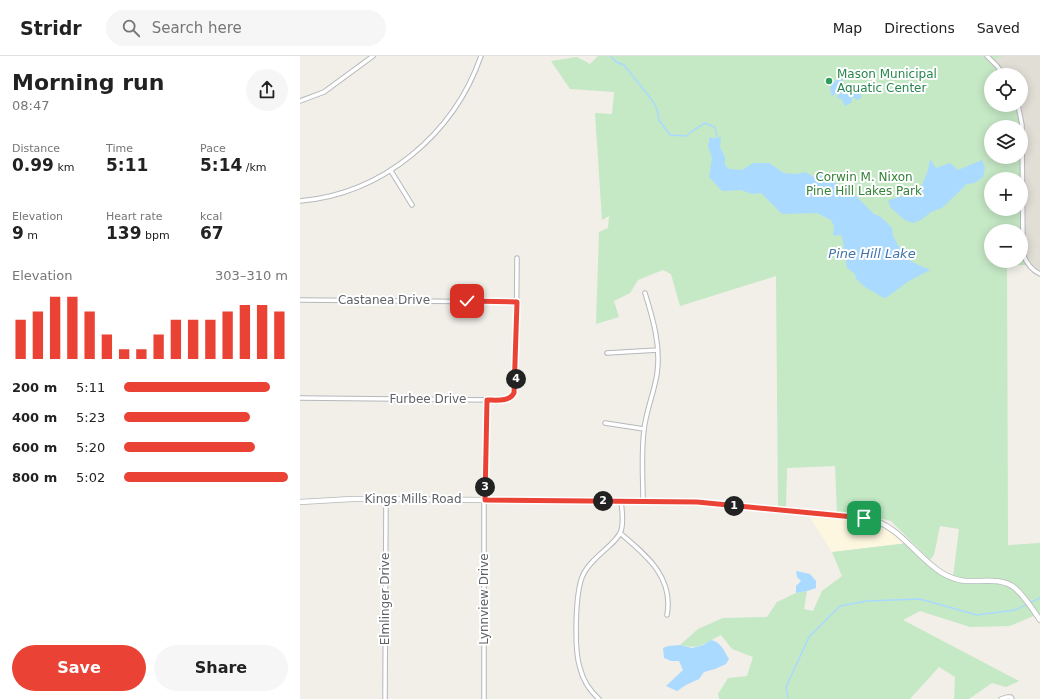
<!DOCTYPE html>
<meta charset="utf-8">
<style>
body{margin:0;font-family:"DejaVu Sans",sans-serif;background:#f6f6f6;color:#222;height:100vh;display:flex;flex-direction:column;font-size:15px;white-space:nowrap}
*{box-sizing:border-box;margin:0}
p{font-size:13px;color:#767676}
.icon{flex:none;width:22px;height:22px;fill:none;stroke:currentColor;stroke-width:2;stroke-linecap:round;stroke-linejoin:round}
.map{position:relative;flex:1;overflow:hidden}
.details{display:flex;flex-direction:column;background:#fff;width:300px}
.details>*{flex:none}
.fabs{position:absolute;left:684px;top:12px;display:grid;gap:8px}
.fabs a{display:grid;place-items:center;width:44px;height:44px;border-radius:50%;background:#fff;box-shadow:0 2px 10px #0003;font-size:20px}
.pin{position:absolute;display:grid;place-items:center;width:34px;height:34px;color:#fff;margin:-17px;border-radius:8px;box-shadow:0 2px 6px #0006}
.km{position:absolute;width:20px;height:20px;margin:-10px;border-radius:50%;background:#222;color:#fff;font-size:11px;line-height:20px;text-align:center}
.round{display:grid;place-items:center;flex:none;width:42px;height:42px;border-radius:21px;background:#f6f6f6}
.summary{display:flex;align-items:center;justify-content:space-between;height:68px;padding:0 12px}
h1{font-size:22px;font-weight:800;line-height:30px}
.metrics{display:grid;grid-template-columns:repeat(3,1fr);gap:6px;height:68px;padding:4px 12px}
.metrics div{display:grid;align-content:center}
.metrics b{font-size:17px;font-weight:800}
.metrics small{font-size:11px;font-weight:400}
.metrics p{font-size:11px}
.chart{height:112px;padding:8px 12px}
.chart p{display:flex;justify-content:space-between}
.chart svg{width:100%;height:72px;margin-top:4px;stroke:#ea4335;stroke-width:6}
.action{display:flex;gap:8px;margin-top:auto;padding:8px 12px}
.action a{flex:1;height:46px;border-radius:24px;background:#ea4335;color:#fff;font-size:16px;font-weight:800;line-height:46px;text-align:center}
.action a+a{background:#f6f6f6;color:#222}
ul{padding:0 12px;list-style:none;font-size:13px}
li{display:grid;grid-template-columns:64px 48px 1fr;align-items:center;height:30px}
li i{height:10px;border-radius:5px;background:#ea4335}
header{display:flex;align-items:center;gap:24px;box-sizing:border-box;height:56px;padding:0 20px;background:#fff;border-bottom:1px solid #e0e0e0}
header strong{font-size:19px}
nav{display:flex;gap:22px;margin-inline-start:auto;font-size:14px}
.search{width:280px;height:36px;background:#f6f6f6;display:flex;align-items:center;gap:10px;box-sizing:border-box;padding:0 14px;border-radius:22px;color:#767676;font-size:15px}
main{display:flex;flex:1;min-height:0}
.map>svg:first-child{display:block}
.commercial{fill:#fef7e0}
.education{fill:#e1ded6}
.green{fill:#c5e8c5;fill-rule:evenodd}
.water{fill:#aadaff}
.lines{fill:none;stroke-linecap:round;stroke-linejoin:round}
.stream{stroke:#aadaff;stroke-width:1.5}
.minor-casing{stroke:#b5b8bc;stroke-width:5.5}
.tertiary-casing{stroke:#b5b8bc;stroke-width:6}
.minor{stroke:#fff;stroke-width:3.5}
.tertiary{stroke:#fff;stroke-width:4.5}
.route-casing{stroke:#fff;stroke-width:8}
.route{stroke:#ea4335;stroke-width:5}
.leisure-dot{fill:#2e9e5b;stroke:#fff;stroke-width:1.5}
.labels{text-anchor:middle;stroke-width:4;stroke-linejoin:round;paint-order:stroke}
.leisure-label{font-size:12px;fill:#27864d;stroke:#fff;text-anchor:start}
.park-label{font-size:12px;fill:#348238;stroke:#fff}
.street-label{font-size:12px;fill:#5f6368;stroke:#fff}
.water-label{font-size:13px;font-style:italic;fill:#4174aa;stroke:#fff}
</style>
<header>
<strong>Stridr</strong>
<div class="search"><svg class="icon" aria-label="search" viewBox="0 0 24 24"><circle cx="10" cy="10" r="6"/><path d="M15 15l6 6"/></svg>Search here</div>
<nav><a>Map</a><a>Directions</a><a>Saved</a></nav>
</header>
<main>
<section class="details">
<div class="summary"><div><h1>Morning run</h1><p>08:47</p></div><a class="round"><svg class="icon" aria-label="share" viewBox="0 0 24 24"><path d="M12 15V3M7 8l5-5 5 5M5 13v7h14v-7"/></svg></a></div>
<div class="metrics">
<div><p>Distance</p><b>0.99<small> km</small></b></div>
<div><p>Time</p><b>5:11</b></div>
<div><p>Pace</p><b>5:14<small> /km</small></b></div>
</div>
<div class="metrics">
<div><p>Elevation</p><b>9<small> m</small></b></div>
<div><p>Heart rate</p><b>139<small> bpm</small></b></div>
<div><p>kcal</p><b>67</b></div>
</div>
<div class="chart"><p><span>Elevation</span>303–310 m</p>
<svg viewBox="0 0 160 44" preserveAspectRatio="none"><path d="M5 44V20M15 44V15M25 44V6M35 44V6M45 44V15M55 44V29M65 44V38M75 44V38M85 44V29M95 44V20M105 44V20M115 44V20M125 44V15M135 44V11M145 44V11M155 44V15"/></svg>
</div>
<ul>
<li><b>200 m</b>5:11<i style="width:89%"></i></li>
<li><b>400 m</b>5:23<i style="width:77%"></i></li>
<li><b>600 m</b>5:20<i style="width:80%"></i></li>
<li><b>800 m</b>5:02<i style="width:100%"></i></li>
</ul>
<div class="action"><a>Save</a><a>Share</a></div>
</section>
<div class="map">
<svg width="740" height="643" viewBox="0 0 740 643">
<rect width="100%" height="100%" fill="#f1efe8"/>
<path class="commercial" d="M 508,458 L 578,465 L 608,487 L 532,496 Z"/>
<path class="education" d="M 687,0 L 740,0 L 740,218 L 735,215 L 725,202 L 722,69 L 718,49 L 721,49 L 721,19 L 704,19 Z"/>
<path class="green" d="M 298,0 L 706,0 L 699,1 L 692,5 L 704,19 L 691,19 L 691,49 L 718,49 L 721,61 L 723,198 L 729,209 L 707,209 L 708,489 L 740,487 L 740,564 L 736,559 L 710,570 L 670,571 L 620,555 L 603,564 L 719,625 L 706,631 L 692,627 L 669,643 L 654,643 L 655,621 L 639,611 L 610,643 L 419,643 L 418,638 L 428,622 L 447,620 L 453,601 L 432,593 L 421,579 C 404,587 400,594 380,589 L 398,573 L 423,562 L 467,561 L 477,546 L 496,537 L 507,535 L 504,553 L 513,555 L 522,535 L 542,520 L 532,496 L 608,487 L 629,507 L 653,521 L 659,473 L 640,470 L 634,499 L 630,504 L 591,465 L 567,459 L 537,457 L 535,410 L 487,412 L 486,452 L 478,451 L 476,220 L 380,250 L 371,218 L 363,214 L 338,224 L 330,237 L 314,245 L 319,261 L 296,268 L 299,176 L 308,172 L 309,160 L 302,164 L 295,57 L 312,58 L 314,36 L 270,33 L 251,5 L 277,1 L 290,8 ZM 691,71 L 721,71 L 721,101 L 691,101 ZM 691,123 L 721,123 L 721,153 L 691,153 ZM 691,175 L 721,175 L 721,205 L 691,205 Z"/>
<path class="water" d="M 539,23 L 543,23 L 543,30 L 548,39 L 549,38 L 547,33 L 547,27 L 551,27 L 552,29 L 557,28 L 557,34 L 553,35 L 554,36 L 559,37 L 561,39 L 561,42 L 557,44 L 550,40 L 552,44 L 551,47 L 545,50 L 542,44 L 537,41 L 541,35 L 532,40 L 530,34 L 532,27 Z
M 421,80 L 420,91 L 425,101 L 425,109 L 429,113 L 442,114 L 453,107 L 469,107 L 484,117 L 496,118 L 506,116 L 513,121 L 529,117 L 532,123 L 544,136 L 553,137 L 574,158 L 581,161 L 592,172 L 593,180 L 599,191 L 605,193 L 610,200 L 610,205 L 630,214 L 609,225 L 587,241 L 584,242 L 565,231 L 556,223 L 555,218 L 547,212 L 542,180 L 540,179 L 535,180 L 533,178 L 534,170 L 531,164 L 517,157 L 482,158 L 461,137 L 452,138 L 441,134 L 422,135 L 409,121 L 412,102 L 408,90 L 410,81 L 417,83 Z
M 630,103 L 636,112 L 650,107 L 658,114 L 682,104 L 685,112 L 683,121 L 675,127 L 667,128 L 642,152 L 631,156 L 621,164 L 613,167 L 605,164 L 591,152 L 588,145 L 592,143 L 611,138 L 618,139 L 628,114 Z
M 496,515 L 510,518 L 516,525 L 516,532 L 507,535 L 496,537 L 496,530 L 501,525 L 497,521 Z
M 411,584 C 421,586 424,595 429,603 L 426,608 L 415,613 L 404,616 L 399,623 L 386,629 L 377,635 L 366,630 L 383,614 L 379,605 L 371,605 L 364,602 L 363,592 L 368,590 L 380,589 L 392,592 L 403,589 Z"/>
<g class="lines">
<path class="stream" d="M 311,0 L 316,6 L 324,9 L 352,44 L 357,53 L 359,64 L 370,79 L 386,80 L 391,76 L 405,67 L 415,71 L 417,83
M 488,643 L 486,631 L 509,581 L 540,550 L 567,545 L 620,543 L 677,559 L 715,554 L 740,542"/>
<defs>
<path id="minor" d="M 687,0 L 697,10 L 704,19
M 0,45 L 24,36 L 73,0
M 718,49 L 722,69 L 723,198 C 726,206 731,214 740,218
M 91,115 L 112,149
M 0,145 C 83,138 154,78 181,0
M 0,244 L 217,246
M 307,297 L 358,294
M 0,342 L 192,344 C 210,343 215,343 216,324 L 217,202
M 305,367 L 344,373
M 343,445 C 343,422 341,398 344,374 C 346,355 354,337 357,318 C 361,289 353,263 345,237
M 320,477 C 346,499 374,521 367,559
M 85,643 L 86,443
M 184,643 L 184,448 L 187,344
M 299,643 C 290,635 283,624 280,612 C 274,594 275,536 283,519 C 291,501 316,489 321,475 C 324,466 322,454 321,445
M 701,643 L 707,641 L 711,641 L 712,643"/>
<path id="tertiary" d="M 0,446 L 52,443 L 86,443 L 395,446 L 569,463 C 600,470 616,501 642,517 C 649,521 657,524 665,525 C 682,526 701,521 715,532 C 725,541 733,554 740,564"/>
</defs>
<use href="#minor" class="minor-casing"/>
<use href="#tertiary" class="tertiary-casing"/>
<use href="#minor" class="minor"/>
<use href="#tertiary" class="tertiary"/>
</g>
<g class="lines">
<defs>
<path id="route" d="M 167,245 L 217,246 L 214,337 C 209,346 197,344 187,344 L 185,444 L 397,446 L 564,462"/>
</defs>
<use href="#route" class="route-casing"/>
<use href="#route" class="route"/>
</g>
<circle class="leisure-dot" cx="529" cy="25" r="4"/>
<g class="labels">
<g class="leisure-label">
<text x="537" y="22">Mason Municipal<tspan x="537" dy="14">Aquatic Center</tspan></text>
</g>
<g class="park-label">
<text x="564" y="125">Corwin M. Nixon<tspan x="564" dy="14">Pine Hill Lakes Park</tspan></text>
</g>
<g class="street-label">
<text x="84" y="248">Castanea Drive</text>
<text x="128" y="347">Furbee Drive</text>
<text x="113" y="447">Kings Mills Road</text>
<text transform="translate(85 543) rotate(-90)" y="4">Elmlinger Drive</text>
<text transform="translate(184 543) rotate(-90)" y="4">Lynnview Drive</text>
</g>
<g class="water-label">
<text x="572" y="202">Pine Hill Lake</text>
</g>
</g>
</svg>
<div class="fabs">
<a><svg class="icon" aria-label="locate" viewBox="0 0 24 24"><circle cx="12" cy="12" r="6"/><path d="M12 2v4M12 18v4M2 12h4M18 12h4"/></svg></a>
<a><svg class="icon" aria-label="layers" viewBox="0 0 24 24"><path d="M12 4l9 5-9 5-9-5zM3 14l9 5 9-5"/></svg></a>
<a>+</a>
<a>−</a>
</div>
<div class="pin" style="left:564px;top:462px;background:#1e9e55"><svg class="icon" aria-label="arrive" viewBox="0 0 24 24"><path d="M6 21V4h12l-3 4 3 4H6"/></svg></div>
<div class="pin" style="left:167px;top:245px;background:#d93025"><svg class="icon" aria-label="check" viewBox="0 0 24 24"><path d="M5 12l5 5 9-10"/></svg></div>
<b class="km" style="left:434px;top:450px">1</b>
<b class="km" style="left:303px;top:445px">2</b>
<b class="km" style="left:185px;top:431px">3</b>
<b class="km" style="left:216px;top:323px">4</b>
</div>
</main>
